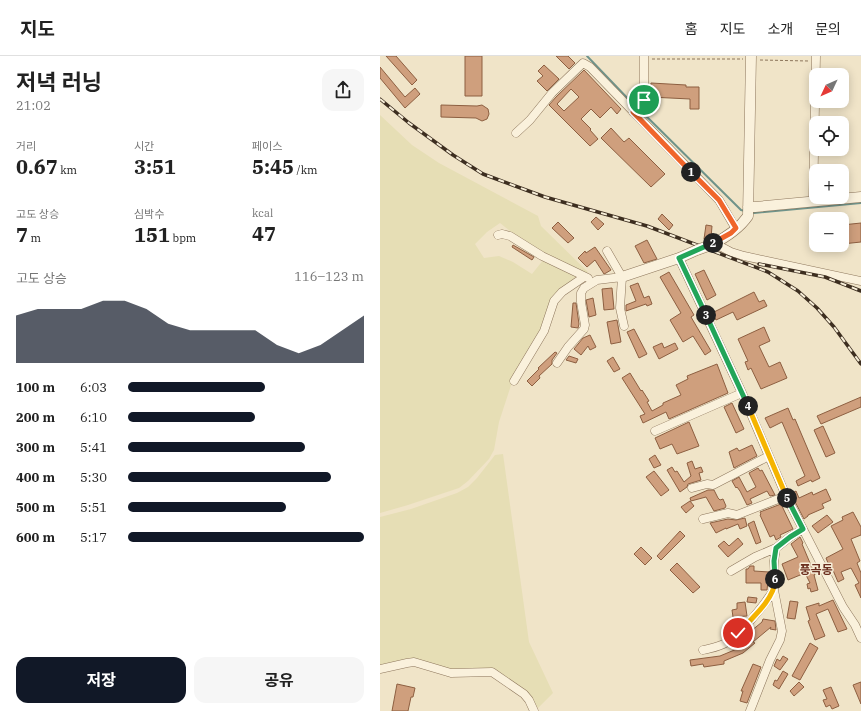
<!DOCTYPE html>
<html lang="ko">
<meta charset="utf-8">
<style>
body{margin:0;font-family:"IBM Plex Serif","Noto Sans KR",serif;background:#f6f6f6;color:#222;height:100vh;display:flex;flex-direction:column;font-size:15px;white-space:nowrap}
*{box-sizing:border-box;margin:0}
p{font-size:13px;color:#767676}
.icon{flex:none;width:22px;height:22px;fill:none;stroke:currentColor;stroke-width:2;stroke-linecap:round;stroke-linejoin:round}
.map{position:relative;flex:1;overflow:hidden}
.details{display:flex;flex-direction:column;background:#fff;width:380px}
.details>*{flex:none}
.needle{width:26px;rotate:226deg}
.buttons{position:absolute;left:429px;top:12px;display:grid;gap:8px}
.buttons a{display:grid;place-items:center;width:40px;height:40px;border-radius:8px;background:#fff;box-shadow:0 2px 10px #0003;font-size:20px}
.pin{position:absolute;display:grid;place-items:center;width:34px;height:34px;color:#fff;margin:-17px;border:2px solid #fff;border-radius:50%;box-shadow:0 1px 4px #0007}
.km{position:absolute;width:20px;height:20px;margin:-10px;border-radius:50%;background:#222;color:#fff;font-size:11px;line-height:20px;text-align:center}
.round{display:grid;place-items:center;flex:none;width:42px;height:42px;border-radius:12px;background:#f6f6f6}
.summary{display:flex;align-items:center;justify-content:space-between;height:68px;padding:0 16px}
h1{font-size:22px;font-weight:700;line-height:30px}
.figures{display:grid;grid-template-columns:repeat(3,1fr);gap:6px;height:68px;padding:4px 16px}
.figures div{display:grid;align-content:center}
.figures b{font-size:20px;font-weight:700}
.figures small{font-size:11px;font-weight:400}
.figures p{font-size:11px}
.chart{height:112px;padding:8px 16px}
.chart p{display:flex;justify-content:space-between}
.chart svg{width:100%;height:72px;margin-top:4px;fill:#111827;opacity:.7}
.action{display:flex;gap:8px;margin-top:auto;padding:8px 16px}
.action a{flex:1;height:46px;border-radius:12px;background:#111827;color:#fff;font-size:16px;font-weight:700;line-height:46px;text-align:center}
.action a+a{background:#f6f6f6;color:#222}
ul{padding:0 16px;list-style:none;font-size:13px}
li{display:grid;grid-template-columns:64px 48px 1fr;align-items:center;height:30px}
li i{height:10px;border-radius:5px;background:#111827}
header{display:flex;align-items:center;gap:24px;box-sizing:border-box;height:56px;padding:0 20px;background:#fff;border-bottom:1px solid #e0e0e0}
header strong{font-size:19px}
nav{display:flex;gap:22px;margin-inline-start:auto;font-size:14px}
main{display:flex;flex:1;min-height:0}
.map>svg:first-child{display:block}
.farmland{fill:#e6deb5}
.lines{fill:none;stroke-linecap:round;stroke-linejoin:round}
.stream{stroke:#6f938a;stroke-width:2}
.building{fill:#cf9f7d;stroke:#8d5f41;fill-rule:evenodd}
.minor-casing{stroke:#8d765c;stroke-width:9}
.tertiary-casing{stroke:#8d765c;stroke-width:11}
.path{stroke:#8d765c;stroke-width:1;stroke-dasharray:3 2;stroke-linecap:butt}
.minor{stroke:#faf1dc;stroke-width:8}
.tertiary{stroke:#faf1dc;stroke-width:10}
.rail-casing{stroke:#3d2e20;stroke-width:3.5}
.rail{stroke:#f7eed8;stroke-width:2;stroke-dasharray:6;stroke-linecap:butt}
.tertiary-bridge-casing{stroke:#8d765c;stroke-width:11;stroke-linecap:butt}
.tertiary-bridge{stroke:#faf1dc;stroke-width:10}
.split-1-casing{stroke:#fff;stroke-width:8}
.split-2-casing{stroke:#fff;stroke-width:8}
.split-3-casing{stroke:#fff;stroke-width:8}
.split-4-casing{stroke:#fff;stroke-width:8}
.split-5-casing{stroke:#fff;stroke-width:8}
.split-6-casing{stroke:#fff;stroke-width:8}
.split-7-casing{stroke:#fff;stroke-width:8}
.split-1{stroke:#f0652b;stroke-width:5}
.split-2{stroke:#f0652b;stroke-width:5}
.split-3{stroke:#22a559;stroke-width:5}
.split-4{stroke:#22a559;stroke-width:5}
.split-5{stroke:#f5b400;stroke-width:5}
.split-6{stroke:#22a559;stroke-width:5}
.split-7{stroke:#f5b400;stroke-width:5}
.labels{text-anchor:middle;stroke-width:3;stroke-linejoin:round;paint-order:stroke}
.quarter-label{font-size:12px;font-weight:bold;fill:#6b2e1e;stroke:#f7eed8}
</style>
<header>
<strong>지도</strong>
<nav><a>홈</a><a>지도</a><a>소개</a><a>문의</a></nav>
</header>
<main>
<section class="details">
<div class="summary"><div><h1>저녁 러닝</h1><p>21:02</p></div><a class="round"><svg class="icon" aria-label="share" viewBox="0 0 24 24"><path d="M12 15V3M7 8l5-5 5 5M5 13v7h14v-7"/></svg></a></div>
<div class="figures">
<div><p>거리</p><b>0.67<small> km</small></b></div>
<div><p>시간</p><b>3:51</b></div>
<div><p>페이스</p><b>5:45<small> /km</small></b></div>
</div>
<div class="figures">
<div><p>고도 상승</p><b>7<small> m</small></b></div>
<div><p>심박수</p><b>151<small> bpm</small></b></div>
<div><p>kcal</p><b>47</b></div>
</div>
<div class="chart"><p><span>고도 상승</span>116–123 m</p>
<svg viewBox="0 0 160 44" preserveAspectRatio="none"><path d="M0 44V15L10 11L20 11L30 11L40 6L50 6L60 11L70 20L80 24L90 24L100 24L110 24L120 33L130 38L140 33L150 24L160 15V44z"/></svg>
</div>
<ul>
<li><b>100 m</b>6:03<i style="width:58%"></i></li>
<li><b>200 m</b>6:10<i style="width:54%"></i></li>
<li><b>300 m</b>5:41<i style="width:75%"></i></li>
<li><b>400 m</b>5:30<i style="width:86%"></i></li>
<li><b>500 m</b>5:51<i style="width:67%"></i></li>
<li><b>600 m</b>5:17<i style="width:100%"></i></li>
</ul>
<div class="action"><a>저장</a><a>공유</a></div>
</section>
<div class="map">
<svg width="481" height="655" viewBox="0 0 481 655">
<rect width="100%" height="100%" fill="#f0e4c8"/>
<path class="farmland" d="M 0,59 L 32,89 L 59,107 L 158,160 L 161,170 L 208,216 L 204,219 L 140,183 L 120,167 L 107,176 L 95,188 L 104,202 L 119,200 L 133,206 L 152,218 L 164,203 L 201,221 L 177,236 L 165,266 L 134,320 L 119,366 L 114,394 L 109,403 L 88,425 L 79,432 L 28,449 L 0,457 Z
M 123,398 L 149,586 L 173,637 L 158,652 L 149,638 L 116,615 L 73,614 L 53,608 L 0,611 L 0,461 L 31,453 L 77,437 L 88,431 L 97,422 L 115,399 Z"/>
<g class="lines">
<path class="stream" d="M 207,0 L 255,50
M 259,53 L 361,154 L 365,155
M 371,156 L 374,157 L 481,147"/>
</g>
<path class="building" d="M 6,0 L 16,0 L 37,24 L 32,29 Z
M 85,0 L 102,0 L 102,40 L 85,40 Z
M 176,0 L 188,0 L 195,7 L 189,13 Z
M 164,9 L 179,23 L 167,35 L 157,25 L 163,20 L 158,15 Z
M 0,11 L 25,41 L 35,32 L 40,38 L 25,52 L 0,22 Z
M 204,14 L 241,53 L 237,58 L 231,51 L 220,62 L 211,53 L 201,63 L 211,73 L 210,74 L 218,83 L 210,90 L 169,49 L 176,41 ZM 191,33 L 199,41 L 184,55 L 177,48 Z
M 271,27 L 306,29 L 306,31 L 319,31 L 319,53 L 310,53 L 310,43 L 270,41 Z
M 61,49 L 97,50 L 102,49 L 108,53 L 109,58 L 107,63 L 102,65 L 96,62 L 61,61 Z
M 231,72 L 244,86 L 249,82 L 285,118 L 271,131 L 221,82 Z
M 282,158 L 293,169 L 289,174 L 278,163 Z
M 216,161 L 224,168 L 218,174 L 211,166 Z
M 178,166 L 194,182 L 188,187 L 172,172 Z
M 481,167 L 481,186 L 462,188 L 462,169 Z
M 326,169 L 332,170 L 331,182 L 327,183 L 324,183 Z
M 267,184 L 277,203 L 264,207 L 255,190 Z
M 133,189 L 154,201 L 152,204 L 132,191 Z
M 215,191 L 231,214 L 226,217 L 224,218 L 215,204 L 207,211 L 198,202 L 205,195 L 206,197 Z
M 324,214 L 336,239 L 327,244 L 315,218 Z
M 289,216 L 314,259 L 311,261 L 331,295 L 325,299 L 313,280 L 303,286 L 290,264 L 301,257 L 280,221 Z
M 258,227 L 264,242 L 269,240 L 272,248 L 267,250 L 266,248 L 246,255 L 246,249 L 256,245 L 250,230 Z
M 232,232 L 234,253 L 224,254 L 222,233 Z
M 374,236 L 379,246 L 384,244 L 387,250 L 357,264 L 353,256 L 336,264 L 332,257 Z
M 213,242 L 216,259 L 209,261 L 206,244 Z
M 193,247 L 196,247 L 199,268 L 198,272 L 191,271 Z
M 237,264 L 241,286 L 231,288 L 227,266 Z
M 384,271 L 390,285 L 379,290 L 389,311 L 400,306 L 407,322 L 381,333 L 371,312 L 368,314 L 365,306 L 368,305 L 358,283 Z
M 254,273 L 267,298 L 259,302 L 247,276 Z
M 210,279 L 216,291 L 210,294 L 208,290 L 201,299 L 194,293 L 203,282 Z
M 282,287 L 284,292 L 295,287 L 298,293 L 279,303 L 273,291 Z
M 175,296 L 177,297 L 172,304 L 172,308 L 159,320 L 160,322 L 152,330 L 147,325 L 159,313 L 158,312 Z
M 189,300 L 198,303 L 196,307 L 186,304 Z
M 233,301 L 240,313 L 234,316 L 227,305 Z
M 337,308 L 348,337 L 289,363 L 286,356 L 263,367 L 260,360 L 265,358 L 242,322 L 250,317 L 261,335 L 262,334 L 269,345 L 267,346 L 272,355 L 283,349 L 283,347 L 301,339 L 296,329 L 308,323 L 307,320 Z
M 481,341 L 481,351 L 441,368 L 437,360 Z
M 352,347 L 364,373 L 356,377 L 344,351 Z
M 408,352 L 413,364 L 415,363 L 440,422 L 432,426 L 431,424 L 418,430 L 416,425 L 425,420 L 402,366 L 390,372 L 385,362 Z
M 309,366 L 319,390 L 297,398 L 292,388 L 280,393 L 275,382 Z
M 443,370 L 455,397 L 446,401 L 434,374 Z
M 372,389 L 377,400 L 354,412 L 349,396 L 357,392 L 359,395 Z
M 275,399 L 281,409 L 274,412 L 269,403 Z
M 312,405 L 315,413 L 321,411 L 323,416 L 319,417 L 321,424 L 308,428 L 307,431 L 300,436 L 287,414 L 292,411 L 295,416 L 297,415 L 304,426 L 311,420 L 307,407 Z
M 378,412 L 380,415 L 382,414 L 395,439 L 390,440 L 387,435 L 370,443 L 372,447 L 367,449 L 360,435 L 357,431 L 356,432 L 352,425 L 359,421 L 367,436 L 376,431 L 369,417 Z
M 274,415 L 289,434 L 281,440 L 266,421 Z
M 446,433 L 451,444 L 442,448 L 444,452 L 428,459 L 428,460 L 424,463 L 411,438 L 416,435 L 419,442 L 432,436 L 433,439 Z
M 328,434 L 334,434 L 338,442 L 340,444 L 343,443 L 346,450 L 345,452 L 334,455 L 326,441 L 311,445 L 310,442 Z
M 310,445 L 314,450 L 306,457 L 301,451 Z
M 401,448 L 413,473 L 400,479 L 401,481 L 396,484 L 394,479 L 390,481 L 380,459 L 381,458 L 380,456 Z
M 473,456 L 481,471 L 481,479 L 471,483 L 480,505 L 477,507 L 481,517 L 481,542 L 475,529 L 479,527 L 471,512 L 461,516 L 464,523 L 458,526 L 450,507 L 448,507 L 446,502 L 463,493 L 451,470 L 463,464 L 462,461 Z
M 447,459 L 453,466 L 438,477 L 432,470 Z
M 365,462 L 367,470 L 360,473 L 358,468 L 346,473 L 346,472 L 336,477 L 330,467 L 348,463 L 356,464 Z
M 374,465 L 381,486 L 376,488 L 368,468 Z
M 300,475 L 305,480 L 281,504 L 277,500 Z
M 420,481 L 423,487 L 422,488 L 435,519 L 434,519 L 438,534 L 431,536 L 430,532 L 428,533 L 427,528 L 430,527 L 425,517 L 408,524 L 402,508 L 418,501 L 411,488 Z
M 358,482 L 363,488 L 348,501 L 338,490 L 344,485 L 349,490 Z
M 261,491 L 272,502 L 265,509 L 254,498 Z
M 297,507 L 320,531 L 313,537 L 290,514 Z
M 370,510 L 374,510 L 374,515 L 389,516 L 387,534 L 381,534 L 381,527 L 366,527 L 366,513 L 368,513 Z
M 368,541 L 377,542 L 376,547 L 367,546 Z
M 453,544 L 467,573 L 458,576 L 448,553 L 436,558 L 445,580 L 435,584 L 428,565 L 430,564 L 426,551 L 439,547 L 439,550 Z
M 410,545 L 418,546 L 415,563 L 407,562 Z
M 365,546 L 367,560 L 353,561 L 352,554 L 357,553 L 357,547 Z
M 383,563 L 395,565 L 396,574 L 390,573 L 391,571 L 373,586 L 375,587 L 363,597 L 344,605 L 344,608 L 324,611 L 323,608 L 311,610 L 310,604 L 340,600 L 364,590 L 359,585 L 382,566 Z
M 430,587 L 438,592 L 420,624 L 412,620 Z
M 403,600 L 408,603 L 400,614 L 394,610 L 397,603 L 400,605 Z
M 373,608 L 381,611 L 367,647 L 360,645 L 363,635 L 361,635 Z
M 403,615 L 408,618 L 399,633 L 393,629 L 395,624 L 397,625 Z
M 419,626 L 424,631 L 414,640 L 410,635 Z
M 481,626 L 481,648 L 473,629 Z
M 17,628 L 35,632 L 33,641 L 31,641 L 28,655 L 12,655 Z
M 451,631 L 459,650 L 452,653 L 450,649 L 446,651 L 443,644 L 447,643 L 443,634 Z"/>
<g class="lines">
<defs>
<path id="minor" d="M 253,56 L 264,44 L 264,0
M 136,77 L 150,64 L 172,37 L 203,7 L 210,11 L 339,144 L 356,173
M 433,146 L 436,0
M 118,179 L 122,178 L 130,180 L 162,200 L 208,222
M 334,187 L 351,196 L 364,200 L 481,225
M 227,195 L 242,221 L 240,252 L 244,270
M 299,202 L 362,337 L 406,440 L 463,551 L 475,569 L 481,582
M 177,307 L 188,291 L 204,273 L 205,269 L 201,246 L 201,237 L 204,232 L 217,224 L 242,221
M 134,325 L 164,275 L 174,245 L 182,236 L 204,221
M 275,375 L 362,337
M 312,432 L 327,428 L 333,429 L 389,400
M 323,463 L 348,457 L 357,459 L 406,440
M 351,515 L 375,501 L 396,492
M 323,594 C 331,592 340,591 347,586 C 366,573 381,553 394,534
M 0,613 L 27,607 L 34,606 L 71,617 L 112,616 L 144,638 L 149,644 L 154,655
M 370,655 L 390,604 L 400,584 L 402,575 L 394,534 L 395,526 L 394,505 L 396,492 L 410,481 L 423,473"/>
<path id="tertiary" d="M 368,151 L 375,151 L 481,141
M 331,189 C 345,182 359,173 368,160 L 371,0
M 242,221 L 299,202 L 317,194"/>
</defs>
<use href="#minor" class="minor-casing"/>
<use href="#tertiary" class="tertiary-casing"/>
<path class="path" d="M 272,3 L 363,3
M 380,4 L 429,5"/>
<use href="#minor" class="minor"/>
<use href="#tertiary" class="tertiary"/>
<defs>
<path id="rail" d="M 0,43 L 29,67 L 73,99 L 103,118 L 165,141 L 267,170 L 388,216 L 418,235 L 437,252 L 454,271 L 481,308
M 379,208 L 445,221 L 481,235"/>
</defs>
<use href="#rail" class="rail-casing"/>
<use href="#rail" class="rail"/>
<defs>
<path id="tertiary-bridge" d="M 317,194 L 331,189"/>
</defs>
<use href="#tertiary-bridge" class="tertiary-bridge-casing"/>
<use href="#tertiary-bridge" class="tertiary-bridge"/>
</g>
<g class="lines">
<defs>
<path id="split-1" d="M 264,44 L 253,56 L 311,116"/>
<path id="split-2" d="M 311,116 L 339,144 L 356,172 L 351,177 L 333,187"/>
<path id="split-3" d="M 326,259 L 299,202 L 333,187"/>
<path id="split-4" d="M 326,259 L 368,350"/>
<path id="split-5" d="M 368,350 L 407,442"/>
<path id="split-6" d="M 395,523 L 394,505 L 396,492 L 410,481 L 423,473 L 407,442"/>
<path id="split-7" d="M 358,577 C 370,564 396,542 395,523"/>
</defs>
<use href="#split-1" class="split-1-casing"/>
<use href="#split-2" class="split-2-casing"/>
<use href="#split-3" class="split-3-casing"/>
<use href="#split-4" class="split-4-casing"/>
<use href="#split-5" class="split-5-casing"/>
<use href="#split-6" class="split-6-casing"/>
<use href="#split-7" class="split-7-casing"/>
<use href="#split-1" class="split-1"/>
<use href="#split-2" class="split-2"/>
<use href="#split-3" class="split-3"/>
<use href="#split-4" class="split-4"/>
<use href="#split-5" class="split-5"/>
<use href="#split-6" class="split-6"/>
<use href="#split-7" class="split-7"/>
</g>
<g class="labels">
<g class="quarter-label">
<text x="436" y="518">풍곡동</text>
</g>
</g>
</svg>
<div class="buttons">
<a><svg class="needle" viewBox="-14 -14 28 28"><path d="M0-13l5 13h-10z" fill="#e53935"/><path d="M0 13l5-13h-10z" fill="#767676"/></svg></a>
<a><svg class="icon" aria-label="locate" viewBox="0 0 24 24"><circle cx="12" cy="12" r="6"/><path d="M12 2v4M12 18v4M2 12h4M18 12h4"/></svg></a>
<a>+</a>
<a>−</a>
</div>
<div class="pin" style="left:264px;top:44px;background:#1e9e55"><svg class="icon" aria-label="arrive" viewBox="0 0 24 24"><path d="M6 21V4h12l-3 4 3 4H6"/></svg></div>
<div class="pin" style="left:358px;top:577px;background:#d93025"><svg class="icon" aria-label="check" viewBox="0 0 24 24"><path d="M5 12l5 5 9-10"/></svg></div>
<b class="km" style="left:311px;top:116px">1</b>
<b class="km" style="left:333px;top:187px">2</b>
<b class="km" style="left:326px;top:259px">3</b>
<b class="km" style="left:368px;top:350px">4</b>
<b class="km" style="left:407px;top:442px">5</b>
<b class="km" style="left:395px;top:523px">6</b>
</div>
</main>
